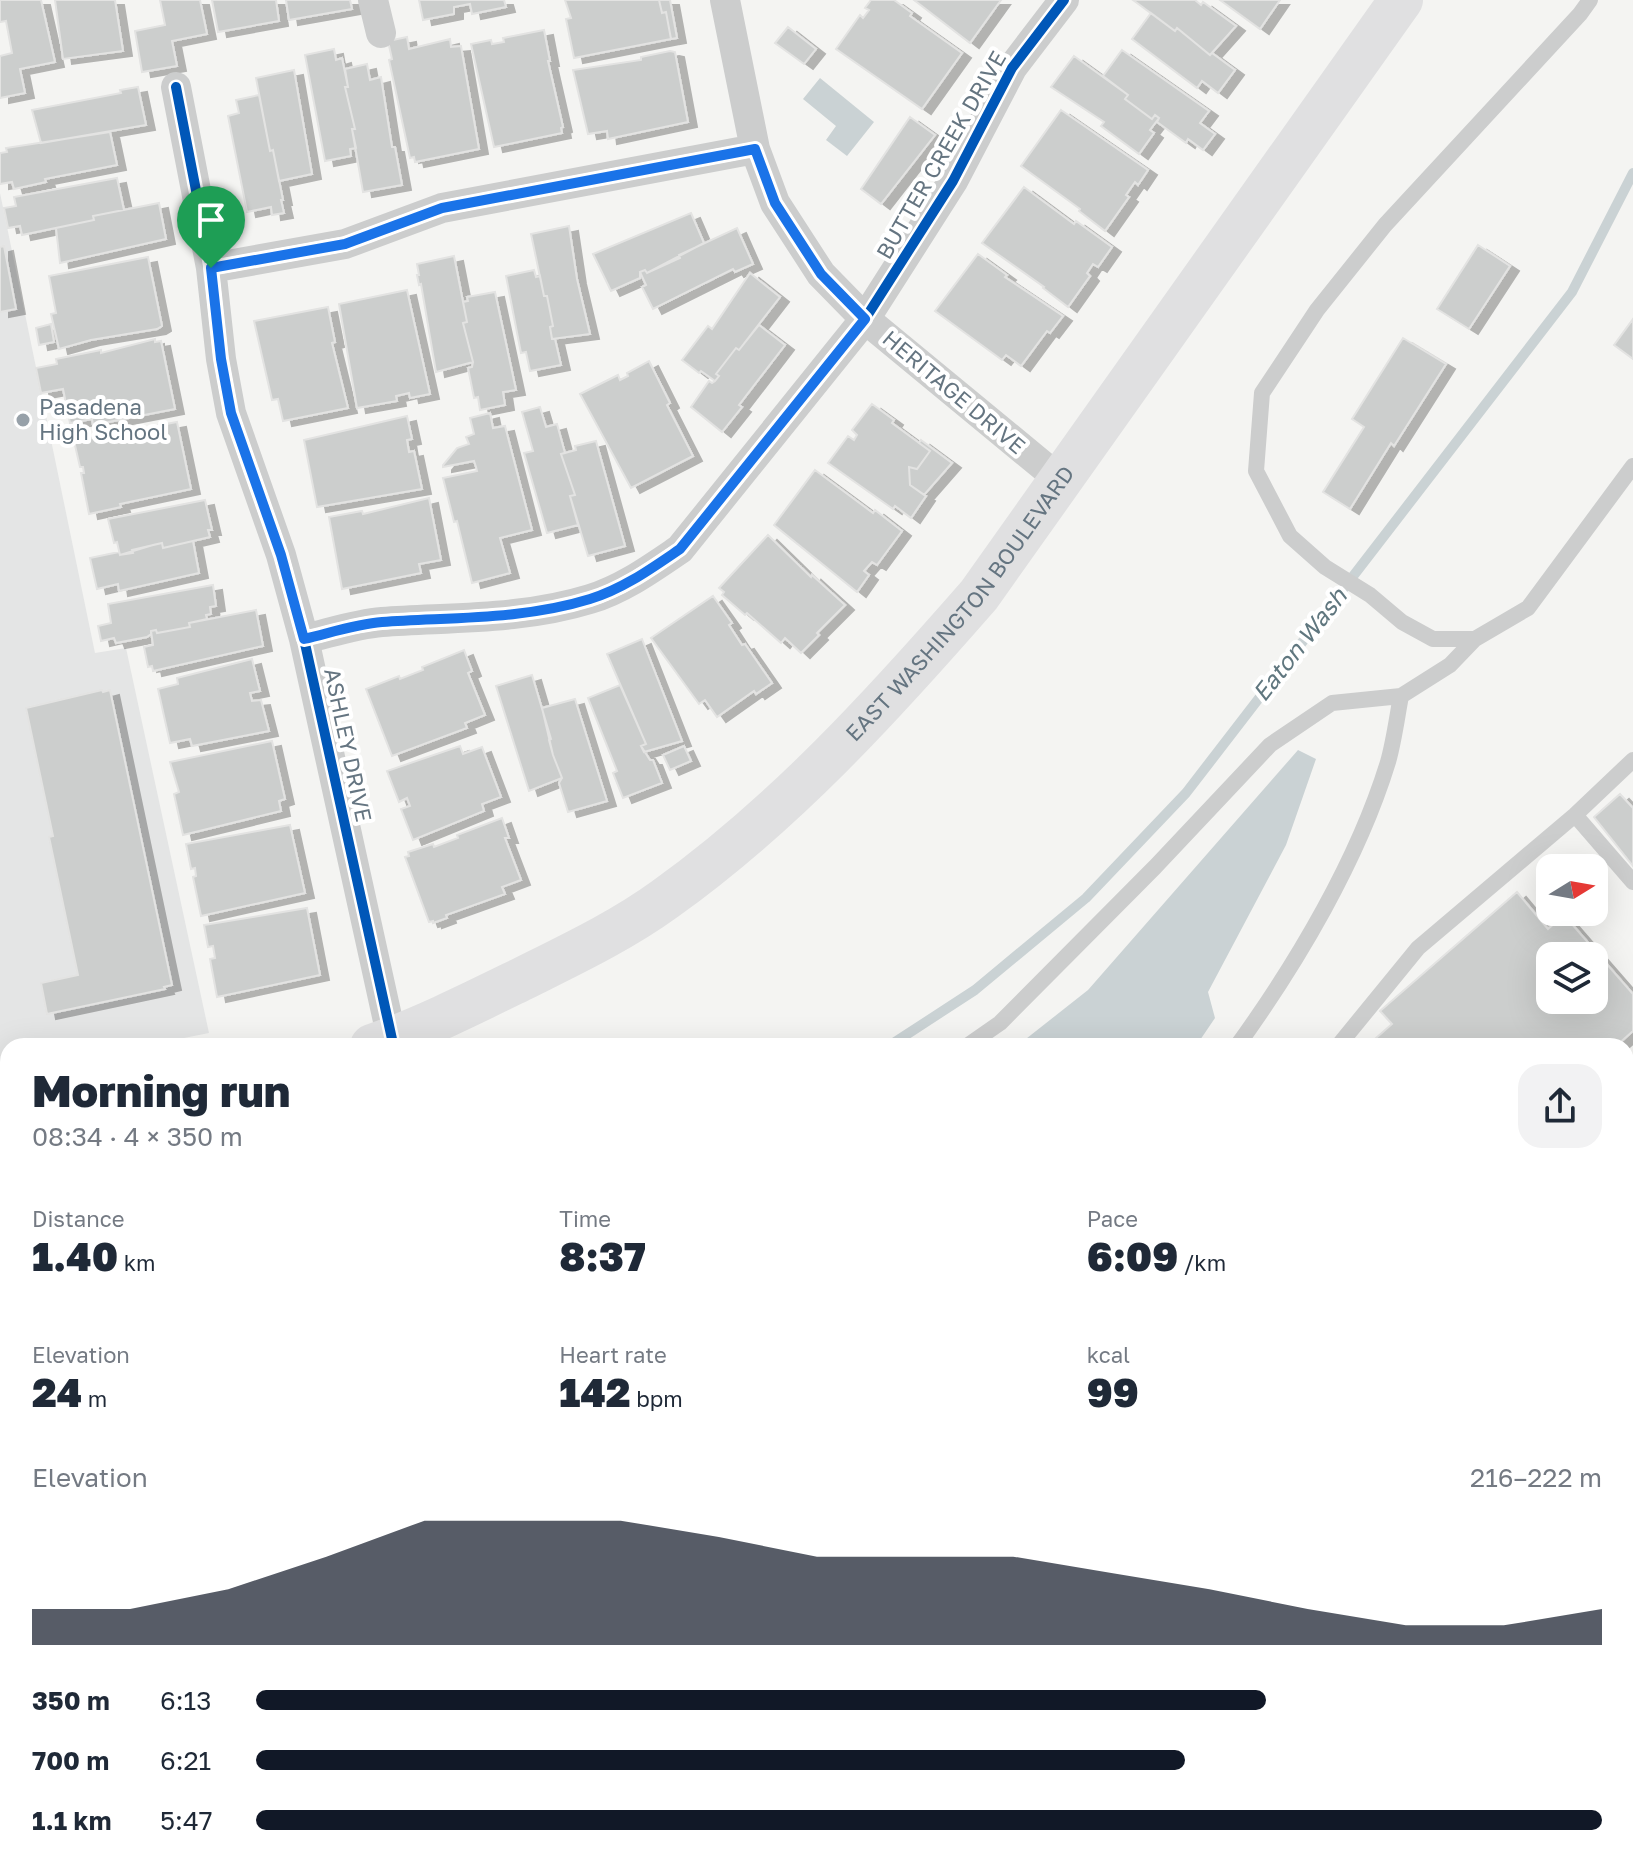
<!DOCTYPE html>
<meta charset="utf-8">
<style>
body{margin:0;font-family:"Golos Text",sans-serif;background:#f2f2f3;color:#1f2937;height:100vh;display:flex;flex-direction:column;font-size:30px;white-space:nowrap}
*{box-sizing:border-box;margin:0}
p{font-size:26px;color:#747a83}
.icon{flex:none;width:44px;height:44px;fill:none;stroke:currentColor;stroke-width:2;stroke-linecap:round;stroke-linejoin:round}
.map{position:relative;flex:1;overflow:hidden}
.panel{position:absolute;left:0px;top:1038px;width:1634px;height:830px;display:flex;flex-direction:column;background:#fff;border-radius:24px 24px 0 0;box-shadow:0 8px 32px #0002}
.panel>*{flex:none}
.needle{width:52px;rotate:79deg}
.buttons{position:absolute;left:1536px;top:854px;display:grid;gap:16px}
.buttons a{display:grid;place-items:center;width:72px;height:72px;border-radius:16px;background:#fff;box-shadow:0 8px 32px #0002;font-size:40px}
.pin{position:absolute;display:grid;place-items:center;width:68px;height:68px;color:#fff;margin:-82px -34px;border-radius:50% 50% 50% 0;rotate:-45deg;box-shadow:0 0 8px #0007}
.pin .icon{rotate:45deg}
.round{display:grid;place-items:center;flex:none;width:84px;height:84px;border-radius:24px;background:#f2f2f3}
.summary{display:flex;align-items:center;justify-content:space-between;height:136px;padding:0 32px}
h1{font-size:44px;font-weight:800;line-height:60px}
.metrics{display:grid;grid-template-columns:repeat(3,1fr);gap:12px;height:136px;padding:8px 32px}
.metrics div{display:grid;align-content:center}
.metrics b{font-size:40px;font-weight:800}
.metrics small{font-size:22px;font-weight:400}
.metrics p{font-size:22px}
.chart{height:224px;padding:16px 32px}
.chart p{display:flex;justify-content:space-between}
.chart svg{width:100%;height:144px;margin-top:8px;fill:#111827;opacity:.7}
ul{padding:0 32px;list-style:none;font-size:26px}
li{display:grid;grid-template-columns:128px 96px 1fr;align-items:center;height:60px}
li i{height:20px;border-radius:10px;background:#111827}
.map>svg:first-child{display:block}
.built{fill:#e4e5e5}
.water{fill:#cad2d4}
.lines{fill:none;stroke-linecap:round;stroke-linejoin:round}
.stream{stroke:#cad2d4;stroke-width:10}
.building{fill:#cccecd;stroke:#e3e3e2;stroke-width:2;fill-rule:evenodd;filter:url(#shadow)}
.service{stroke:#cccdcd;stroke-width:16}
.minor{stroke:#cccdcd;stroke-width:30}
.secondary{stroke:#e0e0e1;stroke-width:44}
.cycleway-casing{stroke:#fff;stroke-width:15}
.cycleway{stroke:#0057b8;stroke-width:10}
.route-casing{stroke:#fff;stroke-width:16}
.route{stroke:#1a73e8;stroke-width:10}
.poi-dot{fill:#97a1a9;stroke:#fff;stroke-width:3}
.labels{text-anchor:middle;stroke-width:8;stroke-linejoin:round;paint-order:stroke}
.street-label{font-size:22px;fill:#657581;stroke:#fff}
.poi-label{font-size:22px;fill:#657581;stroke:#fff;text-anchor:start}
.water-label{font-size:24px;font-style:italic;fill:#60777f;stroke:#fff}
</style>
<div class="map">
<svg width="1633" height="1867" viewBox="0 0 1633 1867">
<defs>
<filter id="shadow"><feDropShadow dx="9" dy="5" stdDeviation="0" flood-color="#0004"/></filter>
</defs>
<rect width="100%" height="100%" fill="#f4f4f2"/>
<path class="built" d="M 0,193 L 95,653 L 126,648 L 209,1033 L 144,1046 L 8,1046 L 8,1063 L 0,1064 Z"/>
<path class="water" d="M 820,78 L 874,122 L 847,156 L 826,140 L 836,126 L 803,99 Z
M 1298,750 L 1316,759 L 1286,845 L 1208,992 L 1215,1018 L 1196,1046 L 1017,1046 L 1088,990 Z
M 0,1531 L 8,1531 L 8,1860 L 231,1860 L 233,1867 L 0,1867 Z
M 498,1860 L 537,1860 L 540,1867 L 501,1867 Z"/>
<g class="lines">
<path class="stream" d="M 889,1046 L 975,990 L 1086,898 L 1186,793 L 1572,292 L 1633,173
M 0,1262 L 8,1261"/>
</g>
<path class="building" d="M 0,0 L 41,0 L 55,62 L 20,69 L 25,93 L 0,98 L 0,56 L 12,53 L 6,21 L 0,22 Z
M 55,0 L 115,0 L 123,51 L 63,59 Z
M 160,0 L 200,0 L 207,34 L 172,41 L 177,66 L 142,72 L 135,31 L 165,25 Z
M 212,0 L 276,0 L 279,21 L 218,32 Z
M 286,0 L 350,0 L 352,9 L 289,20 Z
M 419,0 L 504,0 L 506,7 L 472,14 L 470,4 L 454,7 L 454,14 L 423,20 Z
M 565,0 L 659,0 L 662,13 L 666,12 L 671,39 L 574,58 L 566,19 L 571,18 Z
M 659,0 L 670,0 L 677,38 L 671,39 L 666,12 L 662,13 Z
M 871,0 L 894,0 L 912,13 L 910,16 L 962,53 L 922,109 L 836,49 L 860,15 L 863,18 L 869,10 L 865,8 Z
M 914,0 L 1001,0 L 970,43 Z
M 1133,0 L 1195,0 L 1201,5 L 1203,2 L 1236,26 L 1210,55 L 1177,28 L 1175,31 Z
M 1220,0 L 1280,0 L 1260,29 Z
M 1151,13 L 1175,31 L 1177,28 L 1210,55 L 1212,53 L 1235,70 L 1218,93 L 1202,81 L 1197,88 L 1132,39 Z
M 788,27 L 816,49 L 804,64 L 775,43 Z
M 544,30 L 550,61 L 548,61 L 563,127 L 561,128 L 562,133 L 494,147 L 471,44 L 491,40 L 492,44 L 504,42 L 503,38 Z
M 407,37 L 409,49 L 450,39 L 451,47 L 461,46 L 479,149 L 415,162 L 414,157 L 410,158 L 389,60 L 392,59 L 388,41 Z
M 334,49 L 336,60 L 342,58 L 348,87 L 345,87 L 355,129 L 352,129 L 356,148 L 350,149 L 351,156 L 325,161 L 305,55 Z
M 1122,50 L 1209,111 L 1200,123 L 1215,134 L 1203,150 L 1188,139 L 1186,143 L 1157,122 L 1159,118 L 1155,115 L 1152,119 L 1125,99 L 1128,95 L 1103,76 Z
M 670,51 L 675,52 L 688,122 L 608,139 L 607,131 L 588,134 L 573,70 L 641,60 L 641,57 Z
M 1074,56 L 1128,95 L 1125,99 L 1152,119 L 1155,115 L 1159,118 L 1150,130 L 1154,133 L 1139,154 L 1101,126 L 1104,122 L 1051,87 Z
M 367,64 L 370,80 L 381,77 L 392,147 L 395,147 L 402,185 L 363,192 L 352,129 L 355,129 L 345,87 L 348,87 L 345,69 Z
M 294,70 L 312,174 L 279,181 L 273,150 L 270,151 L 256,78 Z
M 138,87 L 146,125 L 41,143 L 32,110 L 121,93 L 120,90 Z
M 259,95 L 270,151 L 273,150 L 283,200 L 281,200 L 284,213 L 272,215 L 271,207 L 247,212 L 228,116 L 239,113 L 236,100 Z
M 1061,110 L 1148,170 L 1138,185 L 1135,182 L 1126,195 L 1129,197 L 1105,231 L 1079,211 L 1080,209 L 1021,166 Z
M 910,117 L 935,135 L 881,204 L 861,189 Z
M 110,132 L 117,165 L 45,179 L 46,182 L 14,189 L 12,182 L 0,184 L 0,153 L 7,152 L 6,148 Z
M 117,178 L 124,210 L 93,216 L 94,220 L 22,235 L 20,226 L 8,228 L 4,208 L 16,206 L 14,197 Z
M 1024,187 L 1074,224 L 1076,221 L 1112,247 L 1098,267 L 1093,264 L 1087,273 L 1090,276 L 1068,307 L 1043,288 L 1044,287 L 982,243 Z
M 159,203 L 166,239 L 60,263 L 56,228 L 94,220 L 93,216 Z
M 691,213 L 704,243 L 647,273 L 645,270 L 640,272 L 640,278 L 611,291 L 593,254 Z
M 569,226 L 577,279 L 590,334 L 552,339 L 550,327 L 553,326 L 547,296 L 544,296 L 531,234 Z
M 737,228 L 753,264 L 735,272 L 733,269 L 653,309 L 642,287 L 646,285 L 640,272 L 645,270 L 647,273 L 680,258 L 679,255 Z
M 1478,245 L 1510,266 L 1469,329 L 1437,309 Z
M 4,246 L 16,309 L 0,312 L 0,247 Z
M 978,254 L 1007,275 L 1005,277 L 1063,316 L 1050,333 L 1047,331 L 1021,366 L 1006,355 L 1002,360 L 935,311 Z
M 454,256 L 467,322 L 463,323 L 473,362 L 436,372 L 421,284 L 419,285 L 417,275 L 419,275 L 417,264 Z
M 148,257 L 162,326 L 157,329 L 91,340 L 59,349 L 51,314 L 56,313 L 49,276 Z
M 534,270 L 536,277 L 540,276 L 544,296 L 547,296 L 553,326 L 550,327 L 552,339 L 555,339 L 561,365 L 530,371 L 526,352 L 521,353 L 506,276 Z
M 750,273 L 780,297 L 739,350 L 736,348 L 716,374 L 719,376 L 715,381 L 701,371 L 699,373 L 682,360 L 708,326 L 712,329 Z
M 407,290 L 430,394 L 410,398 L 409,393 L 396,396 L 397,401 L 357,408 L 339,304 Z
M 495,292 L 516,390 L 503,392 L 505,405 L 480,410 L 478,397 L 474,398 L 468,368 L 472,367 L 473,362 L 463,323 L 467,322 L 463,302 L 468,301 L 467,297 Z
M 328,307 L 335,342 L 332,343 L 348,408 L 283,421 L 278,399 L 272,400 L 254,321 Z
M 1633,319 L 1633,359 L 1614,345 Z
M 51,324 L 54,342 L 39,345 L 36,328 Z
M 759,325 L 785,345 L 739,405 L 742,407 L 722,432 L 691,407 L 709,381 L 712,383 L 715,381 L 719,376 L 716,374 L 736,348 L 739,350 Z
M 1403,338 L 1446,364 L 1394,446 L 1391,443 L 1350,509 L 1323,492 L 1364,427 L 1352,419 Z
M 155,339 L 155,342 L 161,341 L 175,409 L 93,425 L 92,419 L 70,423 L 63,389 L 41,393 L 36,368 L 57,364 L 56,359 L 101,350 L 101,353 Z
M 649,361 L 670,403 L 667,405 L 693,456 L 631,488 L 580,394 L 618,375 L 620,380 L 628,376 L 627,373 Z
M 872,404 L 894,420 L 892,423 L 930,451 L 917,469 L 909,467 L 910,485 L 926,496 L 911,518 L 895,506 L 893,509 L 828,463 L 848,436 L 854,440 L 857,435 L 852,430 Z
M 540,407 L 546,427 L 557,424 L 565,453 L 561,454 L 575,495 L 570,496 L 578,525 L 547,533 L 524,453 L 533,451 L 522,412 Z
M 490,413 L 493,428 L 505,426 L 532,530 L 500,538 L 510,573 L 472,583 L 457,521 L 454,522 L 443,478 L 477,471 L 476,467 L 474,461 L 443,467 L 443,465 L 457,448 L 469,444 L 466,437 L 474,434 L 470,418 Z
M 407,416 L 412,439 L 407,440 L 409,452 L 414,451 L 422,489 L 317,507 L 304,440 Z
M 177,422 L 191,489 L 120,504 L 121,507 L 89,514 L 81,473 L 84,473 L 83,467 L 80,467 L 74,441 Z
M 921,440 L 952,463 L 924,495 L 910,485 L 909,467 L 917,469 L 930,451 L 919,443 Z
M 596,441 L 625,546 L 588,556 L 570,496 L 575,495 L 561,454 L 576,450 L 575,446 Z
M 815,470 L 873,513 L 875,510 L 902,531 L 877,565 L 872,562 L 864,571 L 869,575 L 857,592 L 774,525 Z
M 429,498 L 441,560 L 419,564 L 421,573 L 342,589 L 329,517 L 362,511 L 363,514 Z
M 205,500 L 212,530 L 208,530 L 210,537 L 163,548 L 162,543 L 153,545 L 120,555 L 117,542 L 114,543 L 108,519 Z
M 768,535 L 811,577 L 812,575 L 845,605 L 817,633 L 819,635 L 801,653 L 785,638 L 781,643 L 747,613 L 745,615 L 722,595 L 724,592 L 719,588 Z
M 193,541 L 199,573 L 119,591 L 118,584 L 97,589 L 90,558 L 119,552 L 120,555 L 133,553 L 132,550 L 162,543 L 163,548 Z
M 213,585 L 216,606 L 210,607 L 211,614 L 206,615 L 207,619 L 189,623 L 190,627 L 157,633 L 156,630 L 151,631 L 151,634 L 147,637 L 116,643 L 114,638 L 101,641 L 98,626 L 111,623 L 108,604 Z
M 713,596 L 732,623 L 729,625 L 742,645 L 745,644 L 772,683 L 756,694 L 754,691 L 717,717 L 705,700 L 699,704 L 651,638 Z
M 256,610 L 263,646 L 153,671 L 152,666 L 148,667 L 144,647 L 153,645 L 151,631 L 156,630 L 157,633 L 190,627 L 189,623 Z
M 642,639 L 682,741 L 644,752 L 641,746 L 646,744 L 607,654 Z
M 464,650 L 472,671 L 468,673 L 485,715 L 465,723 L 467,728 L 392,756 L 366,689 L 399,676 L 400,679 L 423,670 L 422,667 Z
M 252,659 L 260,691 L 250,693 L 252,701 L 261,700 L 269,731 L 192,746 L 190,739 L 170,743 L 158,689 L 178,684 L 177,678 Z
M 532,675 L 551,739 L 549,740 L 553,755 L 562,778 L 529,791 L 496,686 Z
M 620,685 L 646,744 L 641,746 L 650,760 L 653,760 L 662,783 L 623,798 L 613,773 L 617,771 L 588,698 Z
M 102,690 L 103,692 L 110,690 L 172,985 L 164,987 L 165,989 L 47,1014 L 41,983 L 78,975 L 49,837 L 53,836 L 26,708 Z
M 575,699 L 607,801 L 568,812 L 559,783 L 562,778 L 553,755 L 542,708 Z
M 272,741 L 285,799 L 279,801 L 281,811 L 183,835 L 174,794 L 179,792 L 170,762 Z
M 460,746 L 463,754 L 482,747 L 501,797 L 482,804 L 484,811 L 413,840 L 401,809 L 410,806 L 407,798 L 399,802 L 387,771 Z
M 684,746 L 691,761 L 670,770 L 663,755 Z
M 1620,794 L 1633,808 L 1633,866 L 1594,817 Z
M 502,818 L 509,838 L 505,838 L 521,880 L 502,887 L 505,894 L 446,915 L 447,918 L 433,923 L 433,921 L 429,922 L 405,857 L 409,856 L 408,852 L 433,844 L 434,847 L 458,838 L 457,835 Z
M 290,825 L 305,893 L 201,916 L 193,877 L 196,876 L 195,868 L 191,869 L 186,844 Z
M 1517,892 L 1548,929 L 1564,915 L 1633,994 L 1633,1031 L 1616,1046 L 1367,1046 L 1392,1024 L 1380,1011 ZM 1550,956 L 1594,956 L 1594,1000 L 1550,1000 Z
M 307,908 L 320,975 L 217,997 L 210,959 L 215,958 L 213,946 L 208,947 L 204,925 Z
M 1633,1830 L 1633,1867 L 1592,1867 L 1589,1864 L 1593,1860 L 1626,1860 L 1626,1837 Z"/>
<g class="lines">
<path class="service" d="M 1590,0 L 1580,14 L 1385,225 L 1317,310 L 1262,393 L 1256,471 L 1290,536 L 1325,567 L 1370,595 L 1402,622 L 1433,639 L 1475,639 L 1528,608 L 1633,466
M 1575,815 L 1633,882
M 967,1046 L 1000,1023 L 1155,867 L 1270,745 L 1332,703 L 1401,696 L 1450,665 L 1475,639
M 1237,1046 C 1297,963 1358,860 1388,762 C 1394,741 1397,717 1401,696
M 1338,1046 L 1418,948 L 1575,815 L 1633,760
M 1626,1222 L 1633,1213
M 0,1292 L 8,1292
M 455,1860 L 457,1867
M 573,1860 L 575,1867"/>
<path class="minor" d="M 373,0 L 381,33
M 725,0 L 755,149 L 775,203 L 821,274 L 865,319 L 1059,479
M 176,87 L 211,268 L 221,359 L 231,413 L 281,555 L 304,639 L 392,1039
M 211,268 L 345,244 L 442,208 L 755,149
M 304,639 C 330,633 356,624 382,622 C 452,617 522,620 590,599 C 623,589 652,568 680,549 L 865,319 L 953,181 L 1012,68 L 1064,0"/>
<g class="secondary">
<path id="s1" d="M 372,1046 C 423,1028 473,1003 522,979 C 570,955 621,931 665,899 C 784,814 883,705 979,595 L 1401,0"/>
<path d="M 0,1123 L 8,1123"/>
</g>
<defs>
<path id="cycleway" d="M 176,87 L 211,268 L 221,359 L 231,413 L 281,555 L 304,639 L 392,1039
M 211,268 L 345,244 L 442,208 L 755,149
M 304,639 C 330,633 356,624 382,622 C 452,617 522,620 590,599 C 623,589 652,568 680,549 L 865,319 L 953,181 L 1012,68 L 1064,0"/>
</defs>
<use href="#cycleway" class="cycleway-casing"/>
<use href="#cycleway" class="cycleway"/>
</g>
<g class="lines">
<defs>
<path id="route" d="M 755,149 L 775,203 L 821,274 L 865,319 L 680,549 C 652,568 623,589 590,599 C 522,620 452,617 382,622 C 356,624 330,633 304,639 L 281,555 L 231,413 L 221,359 L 211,268 L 345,244 L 442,208 Z"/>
</defs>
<use href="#route" class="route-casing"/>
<use href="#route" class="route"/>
</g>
<circle class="poi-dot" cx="23" cy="420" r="8"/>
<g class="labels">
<g class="street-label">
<text transform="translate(941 155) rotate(-60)" y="8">BUTTER CREEK DRIVE</text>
<text transform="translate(954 392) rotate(40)" y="8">HERITAGE DRIVE</text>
<text dy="8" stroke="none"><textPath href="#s1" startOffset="748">EAST WASHINGTON BOULEVARD</textPath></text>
<text transform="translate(348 745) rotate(78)" y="8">ASHLEY DRIVE</text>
</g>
<g class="poi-label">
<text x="39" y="415">Pasadena<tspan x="39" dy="25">High School</tspan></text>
</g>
<g class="water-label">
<text transform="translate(1300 645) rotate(-52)" y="8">Eaton Wash</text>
</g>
</g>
</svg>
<div class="buttons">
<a><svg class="needle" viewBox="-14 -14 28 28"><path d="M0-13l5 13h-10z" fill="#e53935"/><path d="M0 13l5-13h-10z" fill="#747a83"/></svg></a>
<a><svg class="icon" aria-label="layers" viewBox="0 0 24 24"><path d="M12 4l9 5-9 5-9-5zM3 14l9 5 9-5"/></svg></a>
</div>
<div class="pin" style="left:211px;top:268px;background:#1e9e55"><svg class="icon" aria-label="arrive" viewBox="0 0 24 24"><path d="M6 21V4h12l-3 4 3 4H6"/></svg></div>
<section class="panel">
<div class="summary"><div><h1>Morning run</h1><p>08:34 · 4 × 350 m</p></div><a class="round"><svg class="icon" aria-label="share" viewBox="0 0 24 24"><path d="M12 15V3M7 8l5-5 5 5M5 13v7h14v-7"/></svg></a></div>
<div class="metrics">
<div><p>Distance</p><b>1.40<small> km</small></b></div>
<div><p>Time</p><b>8:37</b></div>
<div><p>Pace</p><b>6:09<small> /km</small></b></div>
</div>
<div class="metrics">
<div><p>Elevation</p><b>24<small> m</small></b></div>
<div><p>Heart rate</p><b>142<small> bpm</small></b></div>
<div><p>kcal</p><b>99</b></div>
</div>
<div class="chart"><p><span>Elevation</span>216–222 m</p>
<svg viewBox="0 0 160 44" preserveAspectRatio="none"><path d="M0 44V33L10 33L20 27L30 17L40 6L50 6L60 6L70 11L80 17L90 17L100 17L110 22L120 27L130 33L140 38L150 38L160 33V44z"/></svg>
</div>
<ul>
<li><b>350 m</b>6:13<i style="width:75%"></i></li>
<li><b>700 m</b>6:21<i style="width:69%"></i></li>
<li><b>1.1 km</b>5:47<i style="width:100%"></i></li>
</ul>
</section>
</div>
